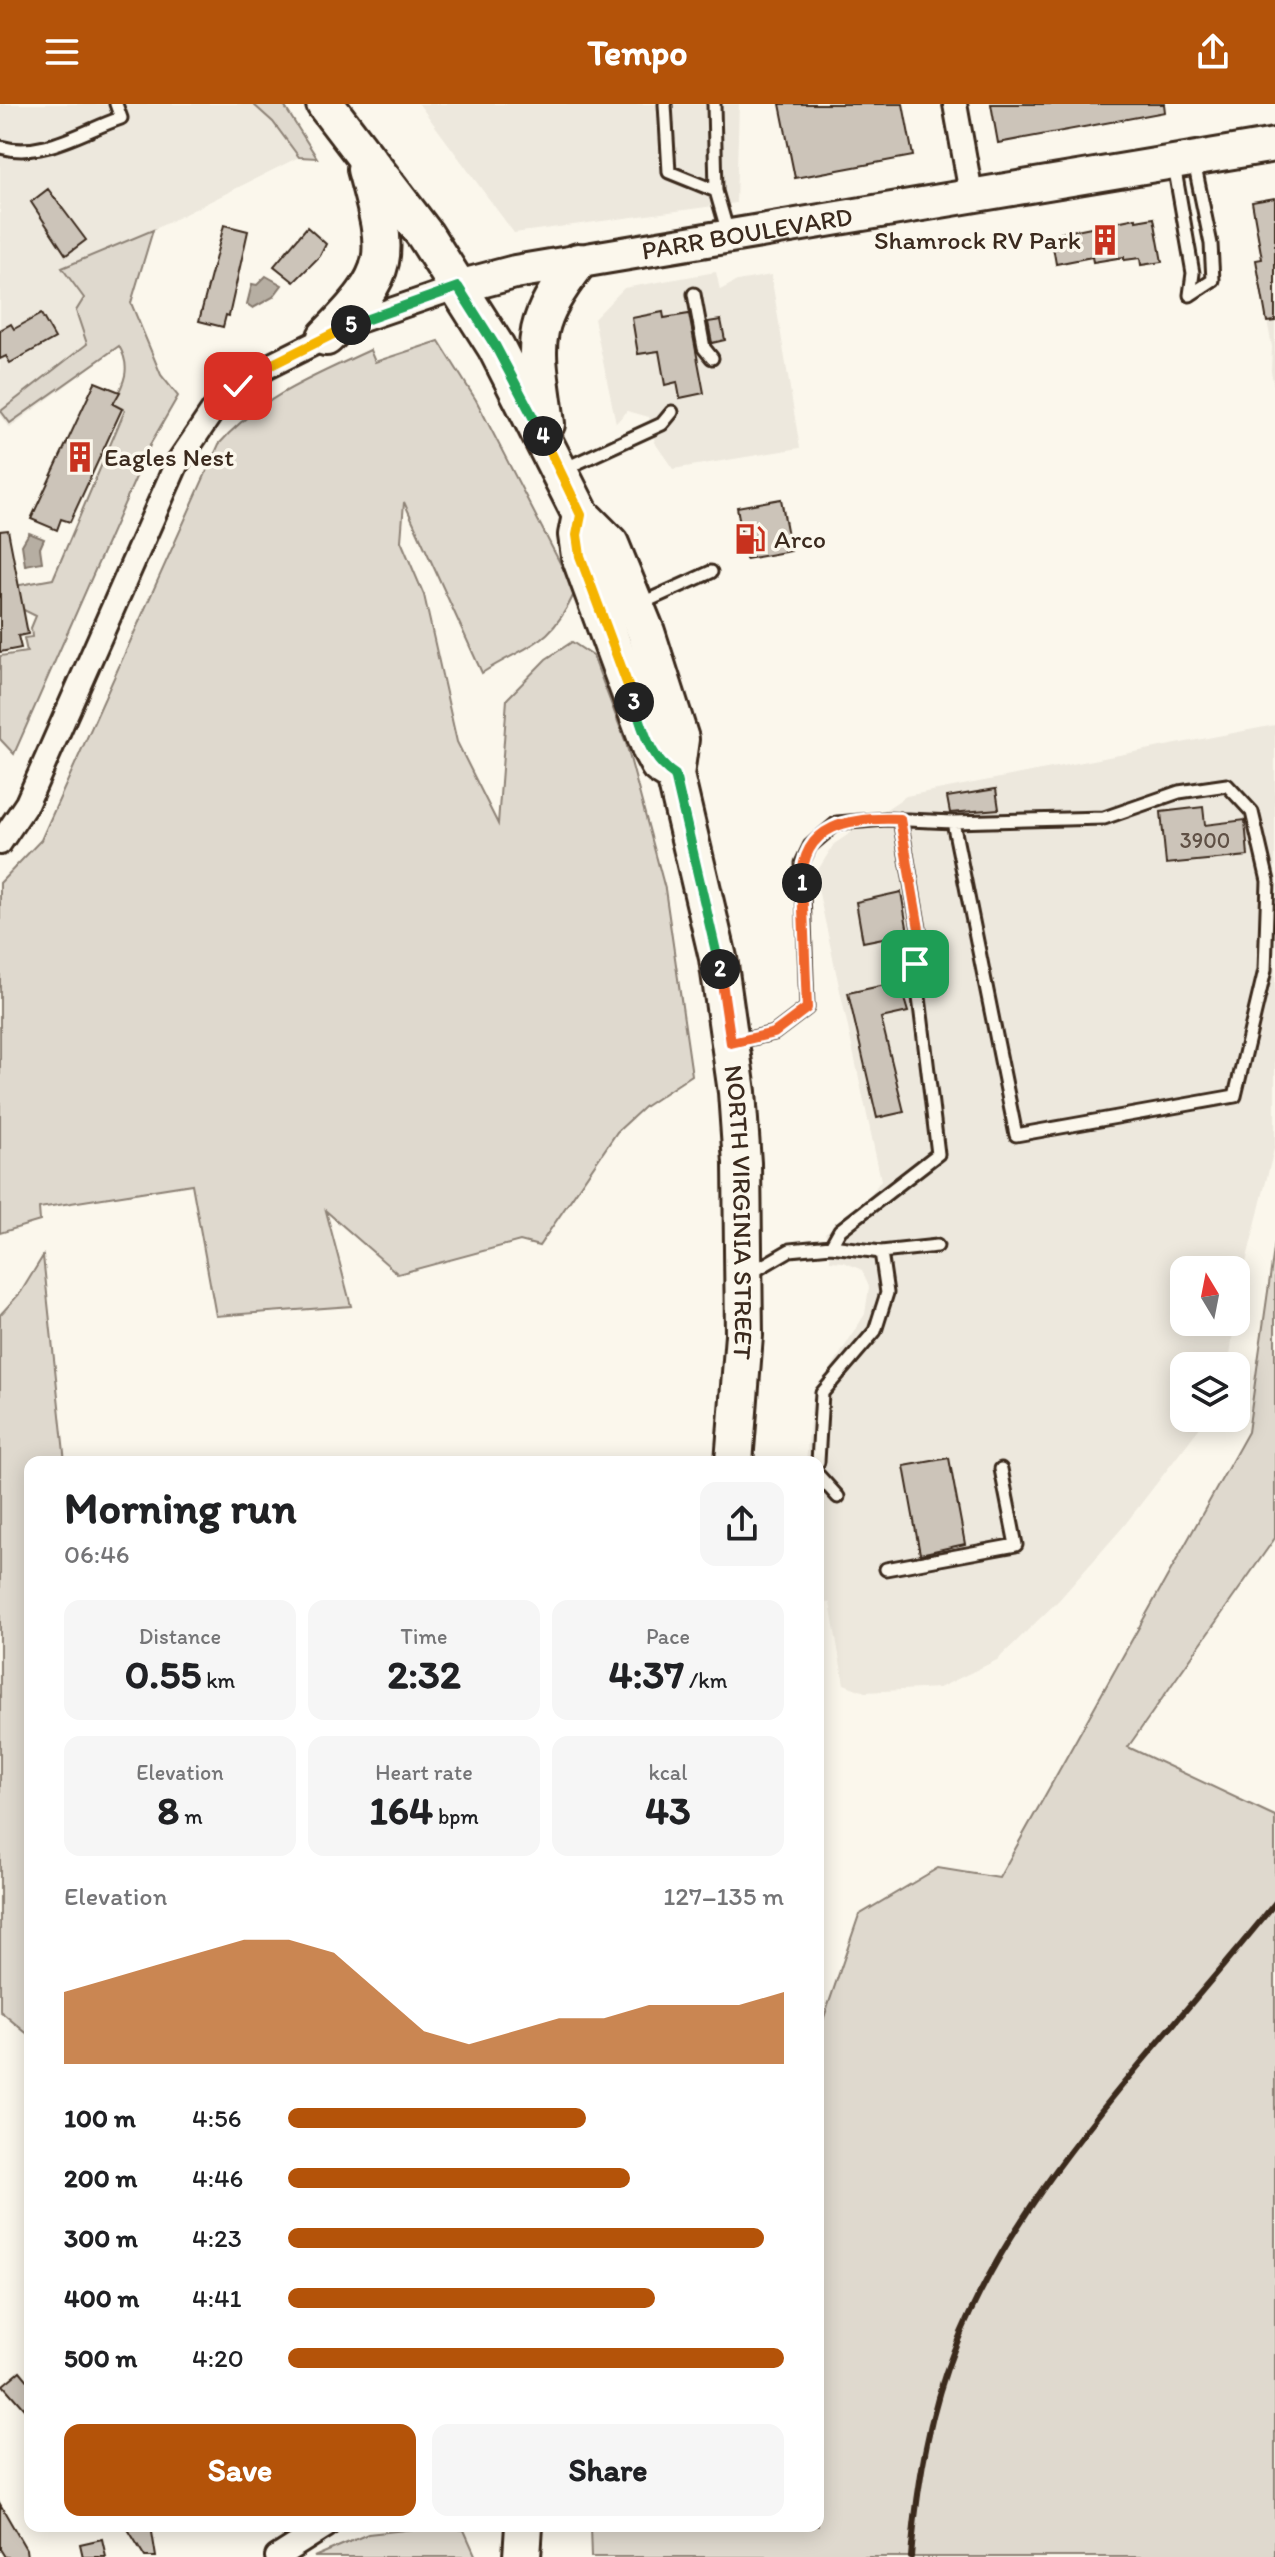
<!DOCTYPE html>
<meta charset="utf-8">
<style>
body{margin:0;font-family:Itim,sans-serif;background:#f6f6f6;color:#202124;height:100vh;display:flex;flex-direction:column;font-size:30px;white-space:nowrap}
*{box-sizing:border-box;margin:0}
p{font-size:26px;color:#757577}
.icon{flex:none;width:44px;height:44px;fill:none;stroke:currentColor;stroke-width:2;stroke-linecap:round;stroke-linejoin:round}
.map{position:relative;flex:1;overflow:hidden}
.side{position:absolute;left:24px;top:1352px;width:800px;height:1076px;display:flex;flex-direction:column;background:#fff;border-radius:16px;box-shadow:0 4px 20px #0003}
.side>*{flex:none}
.needle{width:52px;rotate:350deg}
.buttons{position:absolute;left:1170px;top:1152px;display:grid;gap:16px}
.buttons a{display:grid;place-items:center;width:80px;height:80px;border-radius:16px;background:#fff;box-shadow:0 4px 20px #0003;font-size:40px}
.pin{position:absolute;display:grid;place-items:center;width:68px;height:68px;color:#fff;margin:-34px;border-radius:16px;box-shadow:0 4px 12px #0006}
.km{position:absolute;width:40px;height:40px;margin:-20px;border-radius:50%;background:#222;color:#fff;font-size:22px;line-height:40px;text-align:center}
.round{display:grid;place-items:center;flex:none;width:84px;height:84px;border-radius:16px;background:#f6f6f6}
.overview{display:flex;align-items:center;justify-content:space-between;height:136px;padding:0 40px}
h1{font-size:44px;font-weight:800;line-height:60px}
.metrics{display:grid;grid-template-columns:repeat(3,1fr);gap:12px;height:136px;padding:8px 40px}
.metrics div{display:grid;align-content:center;border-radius:16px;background:#f6f6f6;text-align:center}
.metrics b{font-size:40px;font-weight:800}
.metrics small{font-size:22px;font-weight:400}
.metrics p{font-size:22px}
.chart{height:224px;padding:16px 40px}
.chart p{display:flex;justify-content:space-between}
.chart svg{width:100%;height:144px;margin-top:8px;fill:#b45309;opacity:.7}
.primary-button{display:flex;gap:16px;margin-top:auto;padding:16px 40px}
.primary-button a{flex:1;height:92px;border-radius:16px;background:#b45309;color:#fff;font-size:32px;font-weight:800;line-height:92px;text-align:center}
.primary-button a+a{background:#f6f6f6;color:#202124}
ul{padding:0 40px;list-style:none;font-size:26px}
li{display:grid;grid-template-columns:128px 96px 1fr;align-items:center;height:60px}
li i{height:20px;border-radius:10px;background:#b45309}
header{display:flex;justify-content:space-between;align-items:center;height:104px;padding:0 40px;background:#b45309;color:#fff;font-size:36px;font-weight:800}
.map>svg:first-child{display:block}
.built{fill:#ede8dd}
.green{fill:#dfd9ce;stroke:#8d8276;stroke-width:2}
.water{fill:#b6aea2;stroke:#85796d;stroke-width:2}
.building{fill:#ccc4b9;stroke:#3b2a1e;stroke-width:2}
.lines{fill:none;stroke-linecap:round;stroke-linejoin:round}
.lane-casing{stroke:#3b2a1e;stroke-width:17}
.street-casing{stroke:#3b2a1e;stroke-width:28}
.secondary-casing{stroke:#3b2a1e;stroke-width:38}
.primary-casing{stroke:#3b2a1e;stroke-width:42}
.lane{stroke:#fbf7ec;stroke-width:11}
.street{stroke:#fbf7ec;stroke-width:22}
.secondary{stroke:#fbf7ec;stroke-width:32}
.primary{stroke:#fbf7ec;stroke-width:36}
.rail{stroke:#3b2a1e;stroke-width:6}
.split-1-casing{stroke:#fff;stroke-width:16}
.split-2-casing{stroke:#fff;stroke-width:16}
.split-3-casing{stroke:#fff;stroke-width:16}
.split-4-casing{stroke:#fff;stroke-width:16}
.split-5-casing{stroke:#fff;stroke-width:16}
.split-6-casing{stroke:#fff;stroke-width:16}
.split-1{stroke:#f0652b;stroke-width:10}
.split-2{stroke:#f0652b;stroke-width:10}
.split-3{stroke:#22a559;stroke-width:10}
.split-4{stroke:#f5b400;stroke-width:10}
.split-5{stroke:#22a559;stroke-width:10}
.split-6{stroke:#f5b400;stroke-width:10}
.labels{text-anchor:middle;stroke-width:7;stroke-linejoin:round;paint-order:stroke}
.number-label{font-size:22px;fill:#5f5045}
.street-label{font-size:26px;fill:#3b2a1e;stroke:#fbf7ec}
.poi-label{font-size:26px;fill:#3b2a1e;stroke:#fbf7ec;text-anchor:start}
</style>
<header><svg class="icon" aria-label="menu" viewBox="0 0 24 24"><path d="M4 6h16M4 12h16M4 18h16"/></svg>Tempo<svg class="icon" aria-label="share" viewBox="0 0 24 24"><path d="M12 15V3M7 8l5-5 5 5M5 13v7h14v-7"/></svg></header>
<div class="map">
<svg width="1275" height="2453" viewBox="0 0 1275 2453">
<rect width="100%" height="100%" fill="#fbf7ec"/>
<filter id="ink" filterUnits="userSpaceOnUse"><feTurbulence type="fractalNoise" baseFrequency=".0125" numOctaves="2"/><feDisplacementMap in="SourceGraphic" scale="16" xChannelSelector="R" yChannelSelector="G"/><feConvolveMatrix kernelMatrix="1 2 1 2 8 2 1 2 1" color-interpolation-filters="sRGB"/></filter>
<g filter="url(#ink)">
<path class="built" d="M 0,0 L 253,0 L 273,18 L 299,53 L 153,126 L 62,164 L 119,242 L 9,324 L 0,311 Z
M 419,0 L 739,0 L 736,99 L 514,129 Z
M 1275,153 L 1275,287 L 1271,267 L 1272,243 L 1256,156 Z
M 716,168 L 720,186 L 737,177 L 771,171 L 800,344 L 673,365 L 655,339 L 649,313 L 627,307 L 616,319 L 594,215 L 624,184 Z
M 1275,621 L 1275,1041 L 1236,1199 L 1236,1166 L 1184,1166 L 1184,1218 L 1234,1218 L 1229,1262 L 1184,1262 L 1184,1314 L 1207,1314 L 1123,1423 L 1059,1496 L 997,1556 L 939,1584 L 865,1588 L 844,1580 L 830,1499 L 818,1498 L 818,1358 L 806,1358 L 812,1295 L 865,1210 L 869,1183 L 862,1166 L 844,1158 L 830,1157 L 831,1142 L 825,1129 L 866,1098 L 881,1076 L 815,771 L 834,740 L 906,692 Z"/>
<path class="green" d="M 253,0 L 283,0 L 317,54 L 299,53 L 273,18 Z
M 153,126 L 131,199 L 161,271 L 178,292 L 151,339 L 14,650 L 0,635 L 0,552 L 27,548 L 24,534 L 32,533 L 31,524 L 36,512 L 24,506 L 13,507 L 9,483 L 53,475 L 125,306 L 113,300 C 124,279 132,264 119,242 L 10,319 L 1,307 L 87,240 L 76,207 L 84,194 L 62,164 Z
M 439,237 L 476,296 L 575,488 C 549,544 529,539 482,569 L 404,398 L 401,437 L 424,491 L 457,638 L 498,720 L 507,595 L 546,555 L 572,538 L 593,552 L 626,639 L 665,785 L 692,971 L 644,1003 L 617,1028 L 539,1142 L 520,1137 L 398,1170 L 326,1107 L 351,1202 L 216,1212 L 192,1080 L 39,1104 L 40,1117 L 0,1129 L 0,779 L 41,736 L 219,340 C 260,293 315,272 370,246 L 375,258 Z
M 1275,1138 L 1275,1434 L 1128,1643 L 1275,1712 L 1275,2453 L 591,2453 L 590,2422 L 818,2422 L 818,1931 L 859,1811 L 938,1764 L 999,1774 L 1248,1328 Z
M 43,1152 L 65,1358 L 30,1358 L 30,1932 L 0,1907 L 0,1211 L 21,1188 Z
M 442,2422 L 464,2426 L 476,2453 L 314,2453 L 368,2430 Z"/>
<path class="water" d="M 266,172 L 282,181 L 273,193 L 253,204 L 247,200 L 252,180 L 257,181 Z
M 29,429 L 44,435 L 40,444 L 42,458 L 25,461 L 22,441 Z"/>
<path class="building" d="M 780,0 L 903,0 L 913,52 L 795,74 Z
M 991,0 L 1164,0 L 1165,8 L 998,39 Z
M 48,85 L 86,136 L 66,151 L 31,98 Z
M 1275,94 L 1275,217 L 1267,218 L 1256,156 L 1262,155 L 1252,98 Z
M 1136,114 L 1136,117 L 1154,114 L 1162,158 L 1141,161 L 1140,154 L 1124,156 L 1124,153 L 1093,158 L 1092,153 L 1056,160 L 1051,131 Z
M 224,121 L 248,127 L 229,212 L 226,211 L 223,223 L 199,217 Z
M 307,123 L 326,140 L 320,152 L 294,178 L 274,162 Z
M 663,208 L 664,214 L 689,210 L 704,289 L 680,294 L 677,278 L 665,281 L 659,247 L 638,250 L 632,214 Z
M 41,210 L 55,234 L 10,259 L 6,252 L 0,255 L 0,226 L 11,220 L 14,225 Z
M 721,216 L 725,236 L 712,239 L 708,218 Z
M 95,278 L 120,288 L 113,300 L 122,305 L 70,418 L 61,415 L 57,426 L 31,415 Z
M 781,395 L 791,447 L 746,455 L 737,403 Z
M 8,426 L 28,530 L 18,532 L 21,544 L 0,548 L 0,427 Z
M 996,685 L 999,705 L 950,709 L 947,693 Z
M 1203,703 L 1205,721 L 1245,716 L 1248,752 L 1166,760 L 1161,708 Z
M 901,788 L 908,829 L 863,838 L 856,798 Z
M 899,878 L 908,908 L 881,914 L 904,1008 L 877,1014 L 848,889 Z
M 949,1354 L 965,1440 L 920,1450 L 904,1362 Z
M 20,2267 L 30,2279 L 30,2312 L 3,2281 Z
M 0,2400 L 26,2445 L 27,2453 L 5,2453 L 0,2445 Z
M 126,2422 L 151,2422 L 156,2453 L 145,2453 Z
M 102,2435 L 106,2453 L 83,2453 L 80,2440 Z"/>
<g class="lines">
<defs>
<path id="lane" d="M 665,0 L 669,68 L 716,87
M 714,0 L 716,87 L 728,129
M 0,43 C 43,55 82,27 121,14 L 116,0
M 1174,61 L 1193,169 L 1190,191
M 694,190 L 704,244 L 712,254
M 1190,191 L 1213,176 L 1211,140 L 1194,58
M 564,365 L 662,320 L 672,308
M 640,500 L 711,468
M 735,938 L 774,929 L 807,904 L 802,759 L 810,742 L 837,719 L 886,715 L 953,718 L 1104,714 L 1179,688 L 1227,681 L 1252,708 L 1268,777 L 1265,866 L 1235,992 L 1016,1031 L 953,718
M 831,1142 L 840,1126 L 938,1050 L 915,860 L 919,825 L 900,715
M 881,1148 L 937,1142
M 749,1170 L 790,1146 L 831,1142 L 881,1148 L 887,1189 L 875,1227 L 822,1289 L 818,1358
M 818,1371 L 838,1393
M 886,1465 L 1016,1441 L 1001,1365"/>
<path id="street" d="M 955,0 L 972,95
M 0,739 L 27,699 L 176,361 L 214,305 L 265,264 L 359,217 L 458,183
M 277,2453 L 326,2422"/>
<g id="secondary">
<path id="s1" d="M 458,183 L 515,168 L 1275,41"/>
</g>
<g id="primary">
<path id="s2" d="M 325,0 L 425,131 L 496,243 L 581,411 L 610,440 L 646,528 L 680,635 L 675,671 L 718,854 L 737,988 L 742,1059 L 744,1231 L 734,1358"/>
<path d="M 326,233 C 393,166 390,154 366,65"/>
<path d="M 546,320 C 536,239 526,226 578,158"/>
<path d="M 581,411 L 577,431 L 580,452 L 651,646 L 659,661 L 675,671"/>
<path d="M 522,2453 L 524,2422"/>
</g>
</defs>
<use href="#lane" class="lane-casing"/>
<use href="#street" class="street-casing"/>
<use href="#secondary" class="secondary-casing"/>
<use href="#primary" class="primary-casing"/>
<use href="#lane" class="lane"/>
<use href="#street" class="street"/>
<use href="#secondary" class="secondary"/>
<use href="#primary" class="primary"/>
<path class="rail" d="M 911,2453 C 917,2383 928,2311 954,2246 C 1021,2076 1163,1940 1275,1799"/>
</g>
</g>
<g class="lines" filter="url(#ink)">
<defs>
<path id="split-1" d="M 802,779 C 801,719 852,713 900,715 L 919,825 L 915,860"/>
<path id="split-2" d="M 720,865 L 731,939 L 774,929 L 807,904 L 802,779"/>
<path id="split-3" d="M 634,598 C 644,627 649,654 675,671 L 720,865"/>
<path id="split-4" d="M 543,332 L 581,411 L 577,431 L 580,452 L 634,598"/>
<path id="split-5" d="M 351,221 L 458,183 L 496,243 L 543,332"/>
<path id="split-6" d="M 238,282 L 265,264 L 351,221"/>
</defs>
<use href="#split-1" class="split-1-casing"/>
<use href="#split-2" class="split-2-casing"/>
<use href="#split-3" class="split-3-casing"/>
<use href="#split-4" class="split-4-casing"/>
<use href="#split-5" class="split-5-casing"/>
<use href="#split-6" class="split-6-casing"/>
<use href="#split-1" class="split-1"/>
<use href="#split-2" class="split-2"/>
<use href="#split-3" class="split-3"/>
<use href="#split-4" class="split-4"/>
<use href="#split-5" class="split-5"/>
<use href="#split-6" class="split-6"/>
</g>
<defs>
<symbol id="building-bare" viewBox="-9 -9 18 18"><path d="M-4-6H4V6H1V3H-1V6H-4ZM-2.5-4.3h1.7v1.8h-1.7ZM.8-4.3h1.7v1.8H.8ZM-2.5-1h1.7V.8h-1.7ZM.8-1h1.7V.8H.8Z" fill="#c8321e" stroke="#fbf7ec" stroke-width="2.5" paint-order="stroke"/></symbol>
<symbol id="fuel-bare" viewBox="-9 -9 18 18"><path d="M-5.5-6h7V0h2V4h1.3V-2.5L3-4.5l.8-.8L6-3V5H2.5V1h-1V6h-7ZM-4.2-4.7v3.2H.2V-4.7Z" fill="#c8321e" stroke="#fbf7ec" stroke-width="2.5" paint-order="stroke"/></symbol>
</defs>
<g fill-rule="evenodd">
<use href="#building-bare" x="1083" y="114" width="44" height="44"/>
<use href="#building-bare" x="58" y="331" width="44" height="44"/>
<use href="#fuel-bare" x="728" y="413" width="44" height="44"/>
</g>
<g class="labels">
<g class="number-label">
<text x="1205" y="744">3900</text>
</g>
<g class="street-label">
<text dy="9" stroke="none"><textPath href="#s1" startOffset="294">PARR BOULEVARD</textPath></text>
<text dy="9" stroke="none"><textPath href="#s2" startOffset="1214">NORTH VIRGINIA STREET</textPath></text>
</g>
<g class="poi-label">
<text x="1081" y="145" text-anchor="end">Shamrock RV Park</text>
<text x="104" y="362">Eagles Nest</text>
<text x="774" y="444">Arco</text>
</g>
</g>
</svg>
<div class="buttons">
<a><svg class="needle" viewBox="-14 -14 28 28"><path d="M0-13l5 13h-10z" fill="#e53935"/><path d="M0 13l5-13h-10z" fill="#757577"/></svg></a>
<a><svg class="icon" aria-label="layers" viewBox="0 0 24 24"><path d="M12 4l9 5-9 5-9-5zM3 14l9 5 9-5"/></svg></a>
</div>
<div class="pin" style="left:915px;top:860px;background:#1e9e55"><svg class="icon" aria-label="arrive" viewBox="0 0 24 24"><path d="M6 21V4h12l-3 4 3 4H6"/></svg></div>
<div class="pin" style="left:238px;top:282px;background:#d93025"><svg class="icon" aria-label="check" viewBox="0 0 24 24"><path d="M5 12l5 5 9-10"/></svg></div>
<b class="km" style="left:802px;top:779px">1</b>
<b class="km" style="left:720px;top:865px">2</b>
<b class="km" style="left:634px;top:598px">3</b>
<b class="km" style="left:543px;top:332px">4</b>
<b class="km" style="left:351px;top:221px">5</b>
<section class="side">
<div class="overview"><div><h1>Morning run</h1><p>06:46</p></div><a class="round"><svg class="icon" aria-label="share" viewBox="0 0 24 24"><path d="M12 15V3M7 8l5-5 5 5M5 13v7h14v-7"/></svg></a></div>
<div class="metrics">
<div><p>Distance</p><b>0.55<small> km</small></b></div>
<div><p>Time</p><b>2:32</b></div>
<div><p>Pace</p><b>4:37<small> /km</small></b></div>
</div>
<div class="metrics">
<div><p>Elevation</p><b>8<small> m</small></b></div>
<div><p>Heart rate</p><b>164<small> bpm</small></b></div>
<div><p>kcal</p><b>43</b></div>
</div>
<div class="chart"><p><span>Elevation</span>127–135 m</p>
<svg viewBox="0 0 160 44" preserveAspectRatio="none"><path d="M0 44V22L10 18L20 14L30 10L40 6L50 6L60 10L70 22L80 34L90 38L100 34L110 30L120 30L130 26L140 26L150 26L160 22V44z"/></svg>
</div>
<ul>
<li><b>100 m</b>4:56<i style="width:60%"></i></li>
<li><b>200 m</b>4:46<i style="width:69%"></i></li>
<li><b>300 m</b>4:23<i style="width:96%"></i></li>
<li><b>400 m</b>4:41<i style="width:74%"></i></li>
<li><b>500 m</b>4:20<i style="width:100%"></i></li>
</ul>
<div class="primary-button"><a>Save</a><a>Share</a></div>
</section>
</div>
